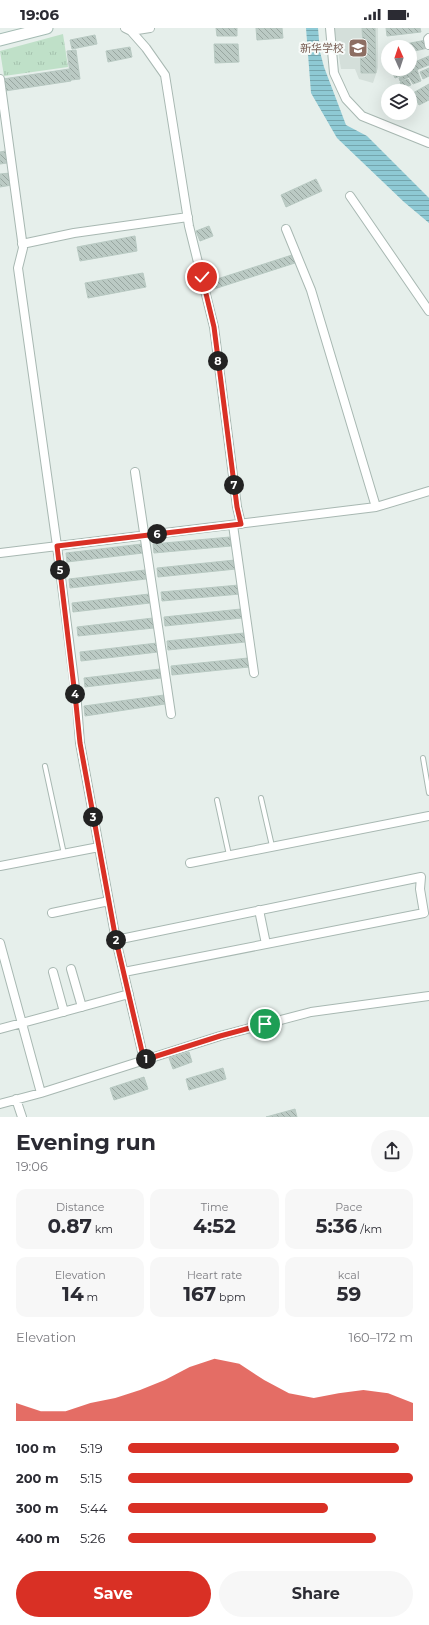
<!DOCTYPE html>
<meta charset="utf-8">
<style>
body{margin:0;font-family:Montserrat,"Noto Sans SC",sans-serif;background:#f7f7f7;color:#2b2b33;height:100vh;display:flex;flex-direction:column;font-size:15px;white-space:nowrap}
*{box-sizing:border-box;margin:0}
p{font-size:13px;color:#7c7c81}
.icon{flex:none;width:22px;height:22px;fill:none;stroke:currentColor;stroke-width:2;stroke-linecap:round;stroke-linejoin:round}
.map{position:relative;height:1089px;overflow:hidden}
.panel{display:flex;flex-direction:column;background:#fff;flex:1}
.panel>*{flex:none}
.needle{width:26px;rotate:357deg}
.controls{position:absolute;left:381px;top:12px;display:grid;gap:8px}
.controls a{display:grid;place-items:center;width:36px;height:36px;border-radius:50%;background:#fff;box-shadow:0 4px 16px #0002;font-size:20px}
.pin{position:absolute;display:grid;place-items:center;width:34px;height:34px;color:#fff;margin:-17px;border:2px solid #fff;border-radius:50%;box-shadow:0 1px 4px #0007}
.km{position:absolute;width:20px;height:20px;margin:-10px;border-radius:50%;background:#222;color:#fff;font-size:11px;line-height:20px;text-align:center}
.round{display:grid;place-items:center;flex:none;width:42px;height:42px;border-radius:21px;background:#f7f7f7}
.summary{display:flex;align-items:center;justify-content:space-between;height:68px;padding:0 16px}
h1{font-size:22px;font-weight:700;line-height:30px}
.stats{display:grid;grid-template-columns:repeat(3,1fr);gap:6px;height:68px;padding:4px 16px}
.stats div{display:grid;align-content:center;border-radius:10px;background:#f7f7f7;text-align:center}
.stats b{font-size:20px;font-weight:700}
.stats small{font-size:11px;font-weight:400}
.stats p{font-size:11px}
.chart{height:112px;padding:8px 16px}
.chart p{display:flex;justify-content:space-between}
.chart svg{width:100%;height:72px;margin-top:4px;fill:#d93025;opacity:.7}
.primary-button{display:flex;gap:8px;margin-top:auto;padding:8px 16px}
.primary-button a{flex:1;height:46px;border-radius:24px;background:#d93025;color:#fff;font-size:16px;font-weight:700;line-height:46px;text-align:center}
.primary-button a+a{background:#f7f7f7;color:#2b2b33}
ul{padding:0 16px;list-style:none;font-size:13px}
li{display:grid;grid-template-columns:64px 48px 1fr;align-items:center;height:30px}
li i{height:10px;border-radius:5px;background:#d93025}
.status{display:flex;justify-content:space-between;align-items:center;height:28px;padding:0 20px;background:#fff;direction:ltr}
.status svg{height:11px;fill:currentColor}
.map>svg:first-child{display:block}
.built{fill:#d4dfda}
.grass{fill:url(#grass-tufts)}
.water{fill:url(#water-rules)}
.building{fill:url(#building-back-hatch);stroke:#b8c9c2}
.lines{fill:none;stroke-linecap:round;stroke-linejoin:round}
.service-casing{stroke:#a8b8b2;stroke-width:6}
.minor-casing{stroke:#a8b8b2;stroke-width:10}
.secondary-casing{stroke:#a4bbb3;stroke-width:13}
.service{stroke:#fff;stroke-width:4}
.minor{stroke:#fff;stroke-width:8}
.secondary{stroke:#fff;stroke-width:11}
.route-casing{stroke:#fff;stroke-width:8}
.route{stroke:#d93025;stroke-width:5}
.labels{text-anchor:middle;stroke-width:4;stroke-linejoin:round;paint-order:stroke}
.education-label{font-size:11px;fill:#785e54;stroke:#f7fbf9;text-anchor:end}
</style>
<div class="status"><b>19:06</b><svg viewBox="0 0 49 12"><path d="M0 12V9h3v3zM5 12V6h3v6zM10 12V3h3v9zM15 12V0h3v12zM26 1h20v11H26zM47 4h2v5h-2z"/></svg></div>
<div class="map">
<svg width="429" height="1089" viewBox="0 0 429 1089">
<defs>
<pattern id="grass-tufts" width="24" height="20" patternUnits="userSpaceOnUse"><rect width="24" height="20" fill="#bfe0c8"/><path d="M3 7l-1-3M5 7V3M7 7l1-3M15 17l-1-3M17 17v-4M19 17l1-3" fill="none" stroke="#a4c1ad"/></pattern>
<pattern id="water-rules" width="6" height="5" patternUnits="userSpaceOnUse"><rect width="6" height="5" fill="#8ec9d4"/><path d="M0 2.5h6" fill="none" stroke="#74a5ad"/></pattern>
<pattern id="building-back-hatch" width="6" height="6" patternUnits="userSpaceOnUse"><rect width="6" height="6" fill="#bbcac4"/><path d="M-1 5l2 2M0 0l6 6M5-1l2 2" fill="none" stroke="#98a6a0"/></pattern>
</defs>
<rect width="100%" height="100%" fill="#e6efeb"/>
<path class="built" d="M 334,0 L 378,0 L 378,40 L 373,55 L 359,51 L 355,41 L 341,41 Z"/>
<path class="grass" d="M 63,6 L 68,39 L 4,48 L 0,23 Z"/>
<path class="water" d="M 306,0 L 318,0 L 320,24 L 324,39 L 346,97 L 367,108 L 429,170 L 429,195 L 404,174 L 337,110 L 311,65 Z"/>
<path class="building" d="M 216,0 L 237,0 L 237,8 L 217,8 Z
M 256,0 L 282,0 L 283,10 L 257,12 Z
M 362,0 L 375,0 L 376,45 L 361,45 L 360,17 L 363,17 Z
M 386,0 L 420,0 L 421,4 L 387,8 Z
M 95,7 L 97,16 L 72,21 L 70,12 Z
M 426,12 L 428,20 L 410,24 L 410,19 L 390,19 Z
M 214,16 L 238,16 L 239,34 L 215,35 Z
M 130,19 L 132,29 L 108,34 L 106,23 Z
M 76,22 L 80,51 L 71,52 L 67,23 Z
M 429,28 L 429,37 L 395,50 L 392,43 L 396,41 L 410,41 L 410,36 Z
M 429,40 L 429,48 L 423,51 L 420,44 Z
M 69,41 L 71,53 L 5,63 L 3,51 Z
M 417,42 L 421,53 L 413,56 L 409,49 L 400,53 L 399,50 Z
M 408,51 L 411,57 L 403,60 L 400,54 Z
M 429,56 L 429,72 L 419,77 L 413,65 Z
M 5,123 L 7,135 L 0,136 L 0,124 Z
M 10,145 L 12,157 L 0,159 L 0,146 Z
M 316,151 L 322,163 L 286,179 L 281,167 Z
M 209,198 L 213,208 L 200,213 L 196,203 Z
M 135,208 L 137,223 L 80,233 L 77,219 Z
M 295,226 L 298,234 L 211,262 L 208,254 Z
M 143,245 L 146,259 L 88,270 L 85,255 Z
M 230,509 L 231,518 L 154,525 L 153,516 Z
M 142,516 L 143,525 L 67,534 L 66,525 Z
M 235,532 L 236,541 L 158,549 L 157,540 Z
M 145,542 L 146,551 L 70,560 L 69,551 Z
M 239,557 L 240,566 L 162,573 L 161,564 Z
M 149,566 L 150,575 L 73,584 L 72,575 Z
M 241,581 L 242,590 L 165,598 L 164,589 Z
M 153,590 L 154,600 L 78,608 L 77,599 Z
M 244,605 L 245,614 L 168,622 L 167,613 Z
M 157,615 L 158,624 L 81,633 L 80,624 Z
M 248,630 L 249,639 L 172,647 L 171,638 Z
M 160,641 L 161,650 L 85,659 L 84,650 Z
M 164,667 L 165,676 L 85,688 L 84,678 Z
M 189,1024 L 192,1034 L 173,1041 L 169,1030 Z
M 223,1040 L 226,1051 L 189,1062 L 186,1051 Z
M 144,1049 L 148,1061 L 114,1072 L 110,1060 Z
M 295,1081 L 297,1089 L 266,1089 Z"/>
<g class="lines">
<defs>
<path id="service" d="M 423,730 L 429,765
M 45,738 L 64,826
M 261,770 L 272,818
M 217,772 L 229,827"/>
<path id="minor" d="M 125,0 L 131,3 L 146,20 L 165,47 L 189,198 L 214,299 L 237,479 L 241,496
M 330,0 L 334,45 L 346,71 L 362,88 L 429,115
M 131,3 L 150,0
M 429,10 L 428,11 L 429,17
M 0,51 L 23,220 L 18,240 L 57,518 L 77,676 L 80,715 L 116,912 L 144,1032
M 350,168 L 429,283
M 286,201 L 311,262 L 376,479
M 22,216 L 74,205 L 188,189
M 135,444 L 171,686
M 233,497 L 254,645
M 0,525 L 376,479 L 429,463
M 190,835 L 429,788
M 0,838 L 99,819
M 259,882 L 266,916
M 52,885 L 109,873
M 116,912 L 421,849 L 420,861 L 424,885 L 124,944
M 0,915 L 41,1065
M 71,941 L 82,979
M 53,944 L 64,984
M 0,1001 L 129,966
M 16,1071 L 22,1089
M 0,1076 L 41,1065 L 220,1008 L 311,984 L 429,968"/>
<path id="secondary" d="M 0,12 L 47,0"/>
</defs>
<use href="#service" class="service-casing"/>
<use href="#minor" class="minor-casing"/>
<use href="#secondary" class="secondary-casing"/>
<use href="#service" class="service"/>
<use href="#minor" class="minor"/>
<use href="#secondary" class="secondary"/>
</g>
<g class="lines">
<defs>
<path id="route" d="M 202,249 L 214,299 L 237,479 L 241,496 L 57,518 L 76,676 L 80,715 L 116,912 L 144,1032 L 220,1008 L 265,996"/>
</defs>
<use href="#route" class="route-casing"/>
<use href="#route" class="route"/>
</g>
<defs>
<symbol id="school-square" viewBox="-11 -11 22 22"><rect x="-9" y="-9" width="18" height="18" rx="4" fill="#8d6e63" stroke="#f7fbf9"/><path d="M0-5L7-2L0 1L-7-2ZM-4 1L0 2.5L4 1V4Q0 6-4 4Z" fill="#fff"/></symbol>
</defs>
<g fill-rule="evenodd">
<use href="#school-square" x="347" y="9" width="22" height="22"/>
</g>
<g class="labels">
<g class="education-label">
<text x="344" y="24">新华学校</text>
</g>
</g>
</svg>
<div class="controls">
<a><svg class="needle" viewBox="-14 -14 28 28"><path d="M0-13l5 13h-10z" fill="#e53935"/><path d="M0 13l5-13h-10z" fill="#7c7c81"/></svg></a>
<a><svg class="icon" aria-label="layers" viewBox="0 0 24 24"><path d="M12 4l9 5-9 5-9-5zM3 14l9 5 9-5"/></svg></a>
</div>
<div class="pin" style="left:265px;top:996px;background:#1e9e55"><svg class="icon" aria-label="arrive" viewBox="0 0 24 24"><path d="M6 21V4h12l-3 4 3 4H6"/></svg></div>
<div class="pin" style="left:202px;top:249px;background:#d93025"><svg class="icon" aria-label="check" viewBox="0 0 24 24"><path d="M5 12l5 5 9-10"/></svg></div>
<b class="km" style="left:146px;top:1031px">1</b>
<b class="km" style="left:116px;top:912px">2</b>
<b class="km" style="left:93px;top:789px">3</b>
<b class="km" style="left:75px;top:666px">4</b>
<b class="km" style="left:60px;top:542px">5</b>
<b class="km" style="left:157px;top:506px">6</b>
<b class="km" style="left:234px;top:457px">7</b>
<b class="km" style="left:218px;top:333px">8</b>
</div>
<section class="panel">
<div class="summary"><div><h1>Evening run</h1><p>19:06</p></div><a class="round"><svg class="icon" aria-label="share" viewBox="0 0 24 24"><path d="M12 15V3M7 8l5-5 5 5M5 13v7h14v-7"/></svg></a></div>
<div class="stats">
<div><p>Distance</p><b>0.87<small> km</small></b></div>
<div><p>Time</p><b>4:52</b></div>
<div><p>Pace</p><b>5:36<small> /km</small></b></div>
</div>
<div class="stats">
<div><p>Elevation</p><b>14<small> m</small></b></div>
<div><p>Heart rate</p><b>167<small> bpm</small></b></div>
<div><p>kcal</p><b>59</b></div>
</div>
<div class="chart"><p><span>Elevation</span>160–172 m</p>
<svg viewBox="0 0 160 44" preserveAspectRatio="none"><path d="M0 44V33L10 38L20 38L30 33L40 30L50 25L60 19L70 11L80 6L90 9L100 19L110 27L120 30L130 27L140 25L150 27L160 33V44z"/></svg>
</div>
<ul>
<li><b>100 m</b>5:19<i style="width:95%"></i></li>
<li><b>200 m</b>5:15<i style="width:100%"></i></li>
<li><b>300 m</b>5:44<i style="width:70%"></i></li>
<li><b>400 m</b>5:26<i style="width:87%"></i></li>
</ul>
<div class="primary-button"><a>Save</a><a>Share</a></div>
</section>
